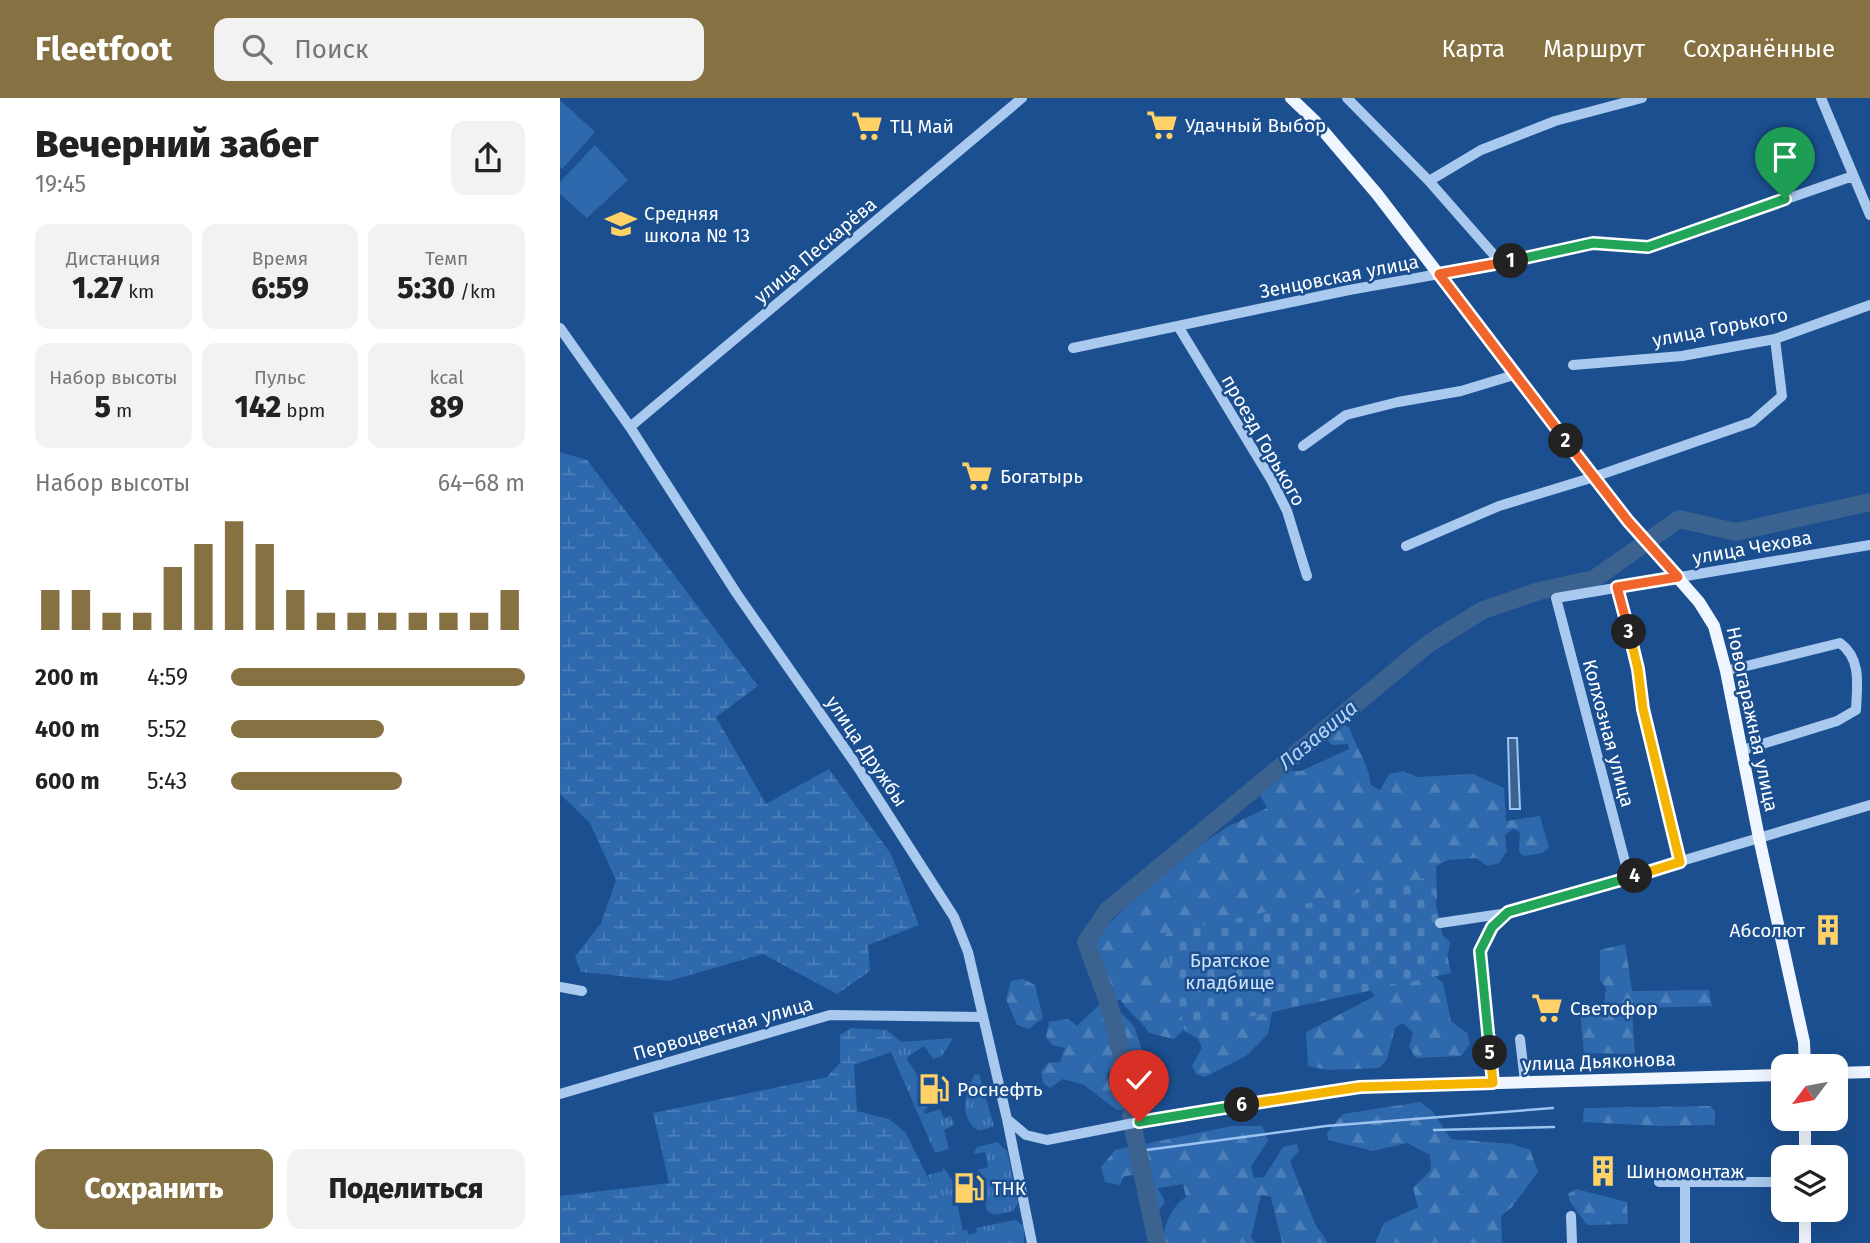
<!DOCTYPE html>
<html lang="ru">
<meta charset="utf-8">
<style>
body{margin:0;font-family:"Fira Sans",sans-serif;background:#f2f2f2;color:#222;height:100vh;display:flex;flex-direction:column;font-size:26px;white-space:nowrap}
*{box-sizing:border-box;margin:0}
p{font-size:23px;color:#767676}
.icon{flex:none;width:38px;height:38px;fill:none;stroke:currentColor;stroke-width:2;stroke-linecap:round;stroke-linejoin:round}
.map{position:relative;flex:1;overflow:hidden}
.details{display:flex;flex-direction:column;background:#fff;width:560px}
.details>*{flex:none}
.needle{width:46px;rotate:238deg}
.fabs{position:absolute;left:1211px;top:956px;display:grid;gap:14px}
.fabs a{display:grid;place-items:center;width:77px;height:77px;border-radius:14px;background:#fff;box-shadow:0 7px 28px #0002;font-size:35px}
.pin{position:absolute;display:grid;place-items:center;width:60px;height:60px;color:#fff;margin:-72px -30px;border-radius:50% 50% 50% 0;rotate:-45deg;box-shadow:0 0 7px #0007}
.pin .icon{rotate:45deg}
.km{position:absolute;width:35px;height:35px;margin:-18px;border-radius:50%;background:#222;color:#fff;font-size:19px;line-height:35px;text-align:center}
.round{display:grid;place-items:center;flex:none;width:74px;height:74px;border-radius:14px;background:#f2f2f2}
.headline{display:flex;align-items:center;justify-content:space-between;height:119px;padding:0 35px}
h1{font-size:38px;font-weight:800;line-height:52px}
.stats{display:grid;grid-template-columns:repeat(3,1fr);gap:10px;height:119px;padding:7px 35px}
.stats div{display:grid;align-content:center;border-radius:14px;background:#f2f2f2;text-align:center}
.stats b{font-size:30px;font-weight:800}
.stats small{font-size:19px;font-weight:400}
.stats p{font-size:19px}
.chart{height:196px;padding:14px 35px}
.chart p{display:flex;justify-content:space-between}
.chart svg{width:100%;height:126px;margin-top:7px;stroke:#857141;stroke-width:6}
.cta{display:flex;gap:14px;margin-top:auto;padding:14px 35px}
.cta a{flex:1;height:80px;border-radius:14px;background:#857141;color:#fff;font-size:28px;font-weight:800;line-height:80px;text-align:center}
.cta a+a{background:#f2f2f2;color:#222}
ul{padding:0 35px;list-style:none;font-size:23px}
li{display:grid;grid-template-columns:112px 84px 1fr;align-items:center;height:52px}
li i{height:18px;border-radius:9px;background:#857141}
header{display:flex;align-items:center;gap:42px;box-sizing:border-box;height:98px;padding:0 35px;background:#857141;color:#fff}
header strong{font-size:33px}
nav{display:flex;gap:38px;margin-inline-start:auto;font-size:24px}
.search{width:490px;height:63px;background:#f2f2f2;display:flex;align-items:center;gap:18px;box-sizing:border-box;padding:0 24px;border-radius:14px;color:#767676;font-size:26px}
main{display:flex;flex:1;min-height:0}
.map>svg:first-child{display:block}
.grass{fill:url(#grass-tufts)}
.forest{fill:url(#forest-firs)}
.wetland{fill:url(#wetland-marsh)}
.cemetery{fill:url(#cemetery-stones)}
.park{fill:#2e69ad}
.water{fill:url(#water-ripples);stroke:#9cc4f0;stroke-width:2}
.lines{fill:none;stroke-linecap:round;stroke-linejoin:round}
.stream{stroke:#9cc4f0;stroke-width:2.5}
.river{stroke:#3c6290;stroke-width:18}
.minor{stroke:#a9c9ee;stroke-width:10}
.major{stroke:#f0f6ff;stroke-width:12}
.split-1-casing{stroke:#fff;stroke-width:14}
.split-2-casing{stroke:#fff;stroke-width:14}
.split-3-casing{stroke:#fff;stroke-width:14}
.split-4-casing{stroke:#fff;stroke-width:14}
.split-5-casing{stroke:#fff;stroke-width:14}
.split-6-casing{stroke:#fff;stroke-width:14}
.split-7-casing{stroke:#fff;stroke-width:14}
.split-1{stroke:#22a559;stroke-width:9}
.split-2{stroke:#f0652b;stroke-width:9}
.split-3{stroke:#f0652b;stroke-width:9}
.split-4{stroke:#f5b400;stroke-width:9}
.split-5{stroke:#22a559;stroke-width:9}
.split-6{stroke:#f5b400;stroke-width:9}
.split-7{stroke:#22a559;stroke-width:9}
.labels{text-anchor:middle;stroke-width:5;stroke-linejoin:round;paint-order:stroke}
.poi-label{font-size:19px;fill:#fff;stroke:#1b4f8f;text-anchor:start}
.street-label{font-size:19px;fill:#fff;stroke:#1b4f8f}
.park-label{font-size:19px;fill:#cfe3fa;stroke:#1b4f8f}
.water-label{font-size:21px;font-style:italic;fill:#b5d3f5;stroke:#1b4f8f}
</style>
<header>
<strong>Fleetfoot</strong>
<div class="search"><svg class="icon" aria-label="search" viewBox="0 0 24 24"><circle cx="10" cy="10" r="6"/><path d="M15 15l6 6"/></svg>Поиск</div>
<nav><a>Карта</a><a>Маршрут</a><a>Сохранённые</a></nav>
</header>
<main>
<section class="details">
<div class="headline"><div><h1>Вечерний забег</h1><p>19:45</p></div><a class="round"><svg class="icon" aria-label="share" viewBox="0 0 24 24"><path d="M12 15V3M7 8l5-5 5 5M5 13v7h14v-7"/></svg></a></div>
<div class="stats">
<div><p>Дистанция</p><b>1.27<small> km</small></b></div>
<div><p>Время</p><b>6:59</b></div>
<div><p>Темп</p><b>5:30<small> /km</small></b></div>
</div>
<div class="stats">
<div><p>Набор высоты</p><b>5<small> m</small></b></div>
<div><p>Пульс</p><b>142<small> bpm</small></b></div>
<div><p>kcal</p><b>89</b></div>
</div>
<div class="chart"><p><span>Набор высоты</span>64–68 m</p>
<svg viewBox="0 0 160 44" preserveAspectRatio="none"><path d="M5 44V30M15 44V30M25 44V38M35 44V38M45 44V22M55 44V14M65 44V6M75 44V14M85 44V30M95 44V38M105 44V38M115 44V38M125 44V38M135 44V38M145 44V38M155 44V30"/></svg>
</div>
<ul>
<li><b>200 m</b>4:59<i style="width:100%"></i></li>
<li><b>400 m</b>5:52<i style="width:52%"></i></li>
<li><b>600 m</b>5:43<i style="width:58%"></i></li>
</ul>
<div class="cta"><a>Сохранить</a><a>Поделиться</a></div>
</section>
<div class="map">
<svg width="1310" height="1145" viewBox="0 0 1310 1145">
<defs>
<pattern id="grass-tufts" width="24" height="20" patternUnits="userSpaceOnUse" patternTransform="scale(1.75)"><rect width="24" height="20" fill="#2e69ad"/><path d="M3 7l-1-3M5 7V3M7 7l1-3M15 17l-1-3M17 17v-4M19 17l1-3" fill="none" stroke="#4d80b9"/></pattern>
<pattern id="forest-firs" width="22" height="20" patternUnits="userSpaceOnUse" patternTransform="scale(1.75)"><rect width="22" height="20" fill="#2e69ad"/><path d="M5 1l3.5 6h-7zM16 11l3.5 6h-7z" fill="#4d80b9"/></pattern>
<pattern id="wetland-marsh" width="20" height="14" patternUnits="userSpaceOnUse" patternTransform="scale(1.75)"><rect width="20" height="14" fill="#2e69ad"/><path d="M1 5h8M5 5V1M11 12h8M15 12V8" fill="none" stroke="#4d80b9"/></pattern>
<pattern id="cemetery-stones" width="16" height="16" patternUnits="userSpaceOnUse" patternTransform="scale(1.75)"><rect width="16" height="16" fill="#2e69ad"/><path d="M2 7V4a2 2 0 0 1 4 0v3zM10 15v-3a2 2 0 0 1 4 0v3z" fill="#4d80b9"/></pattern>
<pattern id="water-ripples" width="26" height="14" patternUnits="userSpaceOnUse" patternTransform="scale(1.75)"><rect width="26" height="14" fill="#3c6290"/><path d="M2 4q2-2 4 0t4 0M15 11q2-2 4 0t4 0" fill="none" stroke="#597aa1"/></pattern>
</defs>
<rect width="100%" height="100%" fill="#1b4f8f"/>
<path class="grass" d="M 393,940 L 382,958 L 373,961 L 364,948 L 346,960 L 358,978 L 359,985 L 371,1006 L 364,1013 L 365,1016 L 380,1011 L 384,1020 L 391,1018 L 394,1027 L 384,1032 L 389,1051 L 375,1055 L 331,954 L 341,944 Z
M 419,976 L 434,1028 C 423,1032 417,1036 410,1025 C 400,1007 407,995 414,977 Z
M 437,1044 L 447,1053 L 458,1105 L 453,1113 L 434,1117 L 427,1113 L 417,1072 L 428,1069 L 425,1054 L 413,1056 L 417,1049 Z
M 382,1068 L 392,1082 L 403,1133 L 407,1132 L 409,1137 L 417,1135 L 416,1130 L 455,1122 L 464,1128 L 464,1145 L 400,1145 L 372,1091 L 368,1077 L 383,1073 Z"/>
<path class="forest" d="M 781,626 L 789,629 C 796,650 809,667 811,687 L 820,692 L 829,676 L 843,673 L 857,679 L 913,676 L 944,690 L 946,723 L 980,718 L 989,750 L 982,755 L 964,758 L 959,754 L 960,734 L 953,731 L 945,737 L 947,753 L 939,765 L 927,768 L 916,760 L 888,762 L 876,768 L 877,802 L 871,809 L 882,837 L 890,844 L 888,856 L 872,870 L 874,877 L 883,885 L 891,923 L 907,935 L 910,946 L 901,958 L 856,960 L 849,949 L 853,934 L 842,925 L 835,930 L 827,961 L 819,970 L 768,972 L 748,968 L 746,934 L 815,898 L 806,888 L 713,910 L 708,936 L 686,958 L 645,979 L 636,976 L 632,968 L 642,950 L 638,941 L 623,932 L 614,941 L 589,935 C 581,922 570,916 561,903 L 550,900 L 548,888 L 532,842 L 568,807 L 573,793 L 667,729 L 707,710 L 700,697 L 701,689 L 726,673 L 741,673 L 789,651 L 788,646 L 772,647 L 766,640 L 771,630 Z
M 1065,846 L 1072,893 L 1149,892 L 1152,908 L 1084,910 L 1072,913 L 1075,956 L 1024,955 L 1020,913 L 1044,906 L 1046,890 L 1040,882 L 1040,852 Z
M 463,881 L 475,887 L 483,920 L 469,931 L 457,927 L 446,901 L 451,883 Z
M 552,906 L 574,928 L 594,987 L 593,1001 L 583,1008 L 576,1004 L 568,970 L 554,969 L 547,976 L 549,988 L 563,994 L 569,1002 L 566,1011 L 557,1012 L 524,987 L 503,981 L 490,990 L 483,985 L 481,974 L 488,965 L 500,964 L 505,950 L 492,947 L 486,939 L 489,924 L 508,921 L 517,928 L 539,907 Z
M 860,1004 L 872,1013 L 891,1041 L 952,1046 L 970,1052 L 978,1074 L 952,1109 L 941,1118 L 942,1145 L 815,1145 L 824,1125 L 858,1109 L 853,1090 L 871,1072 L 870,1057 L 847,1045 L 813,1053 L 768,1042 L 767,1035 L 783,1016 Z
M 1151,1008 L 1155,1014 L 1155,1027 L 1099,1028 L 1023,1024 L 1024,1010 Z
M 672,1028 L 702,1028 L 708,1043 L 691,1068 L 694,1080 L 704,1079 L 723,1049 L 737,1046 L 739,1053 L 730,1063 L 755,1126 L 768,1145 L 722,1145 L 711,1099 L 701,1097 L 691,1140 L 696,1145 L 604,1145 C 602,1129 612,1108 626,1099 L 623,1086 L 598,1090 L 605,1104 L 600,1111 L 588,1111 L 574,1077 L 564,1078 L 560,1087 L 545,1084 L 541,1069 L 555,1052 Z
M 1016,1091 L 1067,1104 L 1068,1126 L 1027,1127 L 1010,1104 L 1008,1096 Z"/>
<path class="wetland" d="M 0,354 L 27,362 L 198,588 L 156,619 L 206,706 L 269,671 L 331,756 L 359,827 L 308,847 L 310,873 L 277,896 L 203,856 L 109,883 L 21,874 L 15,859 L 41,825 L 56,782 L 30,725 L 0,696 Z
M 291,930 L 327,932 L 341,944 L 331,954 L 294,967 L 297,1013 L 329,1021 L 346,1035 L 400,1145 L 0,1145 L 0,1098 L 109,1085 L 93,1015 L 267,979 L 280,965 L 280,937 Z"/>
<path class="cemetery" d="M 870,779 L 891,875 L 625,933 L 604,836 Z"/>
<path class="park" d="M 0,2 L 35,34 L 2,71 L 0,69 Z
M 35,47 L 68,82 L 27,120 L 0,96 L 0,84 Z"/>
<path class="water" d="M 948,640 L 957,640 L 960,711 L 950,711 Z"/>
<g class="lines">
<path class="stream" d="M 874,1032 L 994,1029
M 579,1053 L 766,1028 L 993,1010"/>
<path class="river" d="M 597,1145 L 571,1020 L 573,1003 L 549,906 L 526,844 L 547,813 L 868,546 L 923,512 L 979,493 L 1034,481 L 1119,421 L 1176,434 L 1310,404"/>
<path class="minor" d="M 787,0 L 869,83 L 941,165
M 1261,0 L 1310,117
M 869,83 L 921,52 L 995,23 L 1082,0
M 618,228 L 712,383 L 727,413 L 747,478
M 0,230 L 70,329 L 177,496 L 299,671 L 394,819 L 408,854 L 447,1021 L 472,1145
M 513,250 L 789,192 L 941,165 L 1033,145 L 1088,149 L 1293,78
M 1013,267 L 1122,258 L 1215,241 L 1310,207
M 70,329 L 462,0
M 743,348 L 786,317 L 838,304 L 901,293 L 954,277
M 846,448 L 939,408 L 1034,379 L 1192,324 L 1222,298 L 1215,241
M 1057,489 L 1078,571 L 1083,612 L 1120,764
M 1166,573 L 1280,545 C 1302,561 1297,588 1296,612 L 1277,623 L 1183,652
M 1069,779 L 996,500 L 1310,447
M 880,825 L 948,815 L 970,808 L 1310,707
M 0,889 L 22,893
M 960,941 L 965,984
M 933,986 L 920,854 L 932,829 L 947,815
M 0,996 L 270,917 L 423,919
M 447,1021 L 466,1037 L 487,1042 L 579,1024
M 1099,1084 L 1223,1084
M 1125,1085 L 1125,1145
M 1011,1118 L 1012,1145"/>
<path class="major" d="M 731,0 L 754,22 L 817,96 L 1068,423 L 1139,504 L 1154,528 L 1166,573 L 1199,740 L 1244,944 L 1245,968
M 1276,975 L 1310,974
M 579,1024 L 800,989 L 1223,977
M 1245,1059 L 1245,1020
M 1245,1145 L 1245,1111"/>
</g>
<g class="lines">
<defs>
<path id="split-1" d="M 951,163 L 1033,145 L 1088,149 L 1225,101"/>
<path id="split-2" d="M 951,163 L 879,176 L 1006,343"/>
<path id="split-3" d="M 1006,343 L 1068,423 L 1118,479 L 1057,489 L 1069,534"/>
<path id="split-4" d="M 1069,534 L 1078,571 L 1083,611 L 1120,764 L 1075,778"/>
<path id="split-5" d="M 930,955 L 920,853 L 932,829 L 948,814 L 1075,778"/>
<path id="split-6" d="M 682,1007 L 800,989 L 933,985 L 930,955"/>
<path id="split-7" d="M 579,1024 L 682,1007"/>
</defs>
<use href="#split-1" class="split-1-casing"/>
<use href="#split-2" class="split-2-casing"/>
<use href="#split-3" class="split-3-casing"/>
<use href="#split-4" class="split-4-casing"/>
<use href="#split-5" class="split-5-casing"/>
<use href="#split-6" class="split-6-casing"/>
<use href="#split-7" class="split-7-casing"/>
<use href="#split-1" class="split-1"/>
<use href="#split-2" class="split-2"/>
<use href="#split-3" class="split-3"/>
<use href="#split-4" class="split-4"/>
<use href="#split-5" class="split-5"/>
<use href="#split-6" class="split-6"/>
<use href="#split-7" class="split-7"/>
</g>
<defs>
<symbol id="supermarket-bare" viewBox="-9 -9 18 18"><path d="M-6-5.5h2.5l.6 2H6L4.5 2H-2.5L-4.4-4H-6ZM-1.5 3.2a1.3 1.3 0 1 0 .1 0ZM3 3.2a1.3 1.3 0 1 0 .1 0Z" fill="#ffd166" stroke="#1b4f8f" stroke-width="2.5" paint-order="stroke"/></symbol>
<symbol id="school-bare" viewBox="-9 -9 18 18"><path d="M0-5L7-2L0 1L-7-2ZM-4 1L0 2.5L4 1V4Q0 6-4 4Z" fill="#ffd166" stroke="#1b4f8f" stroke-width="2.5" paint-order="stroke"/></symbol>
<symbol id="building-bare" viewBox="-9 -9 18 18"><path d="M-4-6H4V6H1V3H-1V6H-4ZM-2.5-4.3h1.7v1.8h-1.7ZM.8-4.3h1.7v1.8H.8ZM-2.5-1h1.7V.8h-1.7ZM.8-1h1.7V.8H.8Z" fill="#ffd166" stroke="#1b4f8f" stroke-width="2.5" paint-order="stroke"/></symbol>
<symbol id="fuel-bare" viewBox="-9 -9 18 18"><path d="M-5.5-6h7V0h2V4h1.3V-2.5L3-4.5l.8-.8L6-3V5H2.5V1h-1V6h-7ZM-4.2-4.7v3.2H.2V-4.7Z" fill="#ffd166" stroke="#1b4f8f" stroke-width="2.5" paint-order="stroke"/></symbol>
</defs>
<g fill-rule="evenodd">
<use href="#supermarket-bare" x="580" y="5" width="44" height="44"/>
<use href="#supermarket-bare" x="285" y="6" width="44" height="44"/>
<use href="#school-bare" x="39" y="104" width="44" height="44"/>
<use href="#supermarket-bare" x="395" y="356" width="44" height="44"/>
<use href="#building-bare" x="1246" y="810" width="44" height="44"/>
<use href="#supermarket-bare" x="965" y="888" width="44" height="44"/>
<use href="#fuel-bare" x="352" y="969" width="44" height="44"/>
<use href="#building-bare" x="1021" y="1051" width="44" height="44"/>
<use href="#fuel-bare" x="387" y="1068" width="44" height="44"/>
</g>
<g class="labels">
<g class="poi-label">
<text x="625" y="34">Удачный Выбор</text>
<text x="330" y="35">ТЦ Май</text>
<text x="84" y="122">Средняя<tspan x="84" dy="22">школа № 13</tspan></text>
<text x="440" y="385">Богатырь</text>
<text x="1245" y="839" text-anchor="end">Абсолют</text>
<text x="1010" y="917">Светофор</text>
<text x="397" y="998">Роснефть</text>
<text x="1066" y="1080">Шиномонтаж</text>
<text x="432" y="1097">ТНК</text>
</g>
<g class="street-label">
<text transform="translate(255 152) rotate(-40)" y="7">улица Пескарёва</text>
<text transform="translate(779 178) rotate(-11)" y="7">Зенцовская улица</text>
<text transform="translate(1160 229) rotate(-11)" y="7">улица Горького</text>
<text transform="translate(704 342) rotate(60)" y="7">проезд Горького</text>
<text transform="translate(1192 449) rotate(-10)" y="7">улица Чехова</text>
<text transform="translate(1193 621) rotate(78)" y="7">Новогаражная улица</text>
<text transform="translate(1049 635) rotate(75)" y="7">Колхозная улица</text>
<text transform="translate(307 653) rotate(56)" y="7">улица Дружбы</text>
<text transform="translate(163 930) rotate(-16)" y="7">Первоцветная улица</text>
<text transform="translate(1039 963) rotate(-2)" y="7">улица Дьяконова</text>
</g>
<g class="park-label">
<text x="670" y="869">Братское<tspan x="670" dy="22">кладбище</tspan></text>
</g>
<g class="water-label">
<text transform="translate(758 637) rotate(-40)" y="7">Лазавица</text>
</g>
</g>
</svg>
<div class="fabs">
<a><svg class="needle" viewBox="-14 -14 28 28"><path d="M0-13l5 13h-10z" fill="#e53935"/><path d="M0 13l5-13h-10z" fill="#767676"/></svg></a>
<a><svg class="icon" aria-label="layers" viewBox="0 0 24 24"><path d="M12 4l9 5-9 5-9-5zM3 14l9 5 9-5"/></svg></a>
</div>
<div class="pin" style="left:1225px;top:101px;background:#1e9e55"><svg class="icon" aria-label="arrive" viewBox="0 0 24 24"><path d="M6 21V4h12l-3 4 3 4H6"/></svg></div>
<div class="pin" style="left:579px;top:1024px;background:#d93025"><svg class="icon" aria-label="check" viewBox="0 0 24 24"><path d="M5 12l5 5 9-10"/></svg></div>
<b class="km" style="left:951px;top:163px">1</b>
<b class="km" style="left:1006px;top:343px">2</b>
<b class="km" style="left:1069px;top:534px">3</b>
<b class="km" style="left:1075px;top:778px">4</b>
<b class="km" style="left:930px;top:955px">5</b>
<b class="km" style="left:682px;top:1007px">6</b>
</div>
</main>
